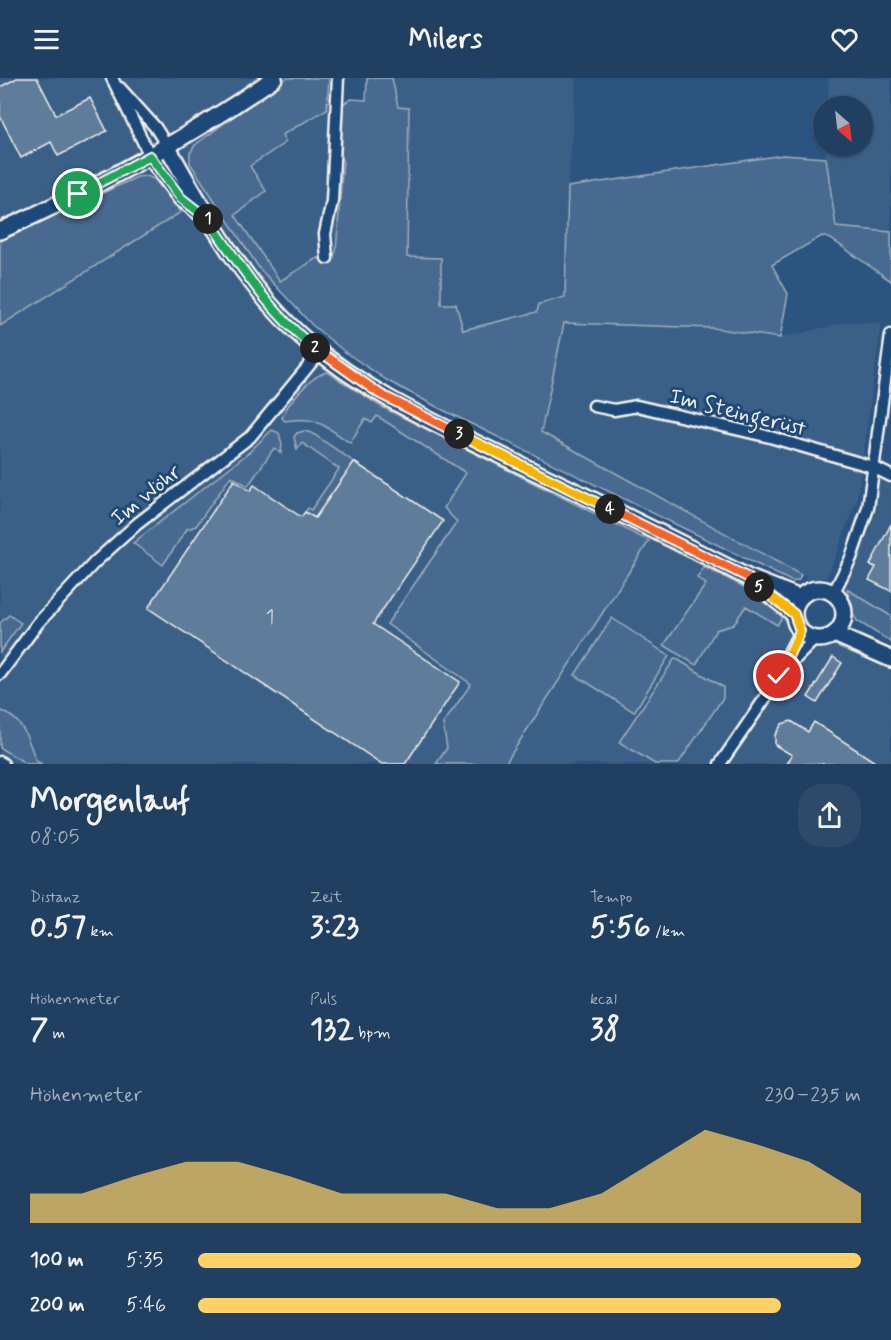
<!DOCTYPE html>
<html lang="de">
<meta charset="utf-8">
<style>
body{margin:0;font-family:Mynerve,sans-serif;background:#2d4a6a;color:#f1f3f6;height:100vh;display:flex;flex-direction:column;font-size:22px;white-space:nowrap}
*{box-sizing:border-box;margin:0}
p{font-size:20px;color:#a2afbd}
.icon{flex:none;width:33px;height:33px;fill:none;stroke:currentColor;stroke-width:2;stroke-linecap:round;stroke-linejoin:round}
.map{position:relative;height:686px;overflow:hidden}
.drawer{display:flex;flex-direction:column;background:#213f61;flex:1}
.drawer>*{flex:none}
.needle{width:39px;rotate:152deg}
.buttons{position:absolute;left:813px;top:18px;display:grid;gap:12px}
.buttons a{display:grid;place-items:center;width:60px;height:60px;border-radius:50%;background:#213f61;box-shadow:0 2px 4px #0004,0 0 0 2px #3e5876;font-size:30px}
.pin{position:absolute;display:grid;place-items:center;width:51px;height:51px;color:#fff;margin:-26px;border:3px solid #fff;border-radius:50%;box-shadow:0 2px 6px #0007}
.km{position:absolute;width:30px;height:30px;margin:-15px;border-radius:50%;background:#222;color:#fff;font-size:16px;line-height:30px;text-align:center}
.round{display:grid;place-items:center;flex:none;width:63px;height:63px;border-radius:24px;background:#2d4a6a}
.headline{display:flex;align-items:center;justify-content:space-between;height:102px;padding:0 30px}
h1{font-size:33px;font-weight:700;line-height:45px}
.figures{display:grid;grid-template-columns:repeat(3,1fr);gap:9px;height:102px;padding:6px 30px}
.figures div{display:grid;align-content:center}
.figures b{font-size:30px;font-weight:700}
.figures small{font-size:16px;font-weight:400}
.figures p{font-size:16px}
.chart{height:168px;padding:12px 30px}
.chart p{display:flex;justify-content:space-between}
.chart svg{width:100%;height:108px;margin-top:6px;fill:#ffd166;opacity:.7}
ul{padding:0 30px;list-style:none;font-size:20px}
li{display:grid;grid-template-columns:96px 72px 1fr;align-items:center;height:45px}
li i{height:15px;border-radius:8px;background:#ffd166}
header{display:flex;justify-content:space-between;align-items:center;height:78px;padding:0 30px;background:#213f61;font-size:27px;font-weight:700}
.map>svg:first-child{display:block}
.built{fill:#3b6088}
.green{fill:#496b90;stroke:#9eaebc;stroke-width:1.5}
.building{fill:#5e7b9a;stroke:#f4f1e8;stroke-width:1.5}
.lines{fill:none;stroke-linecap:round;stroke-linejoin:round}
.street-casing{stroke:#f4f1e8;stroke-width:15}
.secondary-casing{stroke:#f4f1e8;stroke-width:20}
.street{stroke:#1f4a7a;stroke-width:10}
.secondary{stroke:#1f4a7a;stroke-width:15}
.split-1-casing{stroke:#fff;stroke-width:12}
.split-2-casing{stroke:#fff;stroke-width:12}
.split-3-casing{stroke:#fff;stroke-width:12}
.split-4-casing{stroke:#fff;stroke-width:12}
.split-5-casing{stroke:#fff;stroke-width:12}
.split-6-casing{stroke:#fff;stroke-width:12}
.split-1{stroke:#22a559;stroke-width:8}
.split-2{stroke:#22a559;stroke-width:8}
.split-3{stroke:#f0652b;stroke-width:8}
.split-4{stroke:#f5b400;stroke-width:8}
.split-5{stroke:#f0652b;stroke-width:8}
.split-6{stroke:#f5b400;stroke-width:8}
.labels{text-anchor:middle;stroke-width:6;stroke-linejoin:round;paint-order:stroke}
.number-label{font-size:20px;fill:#ced4d4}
.street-label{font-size:22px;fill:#f4f1e8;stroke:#1f4a7a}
</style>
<header><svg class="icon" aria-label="menu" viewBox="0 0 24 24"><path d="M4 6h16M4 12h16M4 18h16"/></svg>Milers<svg class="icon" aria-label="heart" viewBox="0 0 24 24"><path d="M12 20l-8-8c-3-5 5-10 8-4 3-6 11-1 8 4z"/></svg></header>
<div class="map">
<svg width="891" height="686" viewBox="0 0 891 686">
<rect width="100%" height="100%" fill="#2c5481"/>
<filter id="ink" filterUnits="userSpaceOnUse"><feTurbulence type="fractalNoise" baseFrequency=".0167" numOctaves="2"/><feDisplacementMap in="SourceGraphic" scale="12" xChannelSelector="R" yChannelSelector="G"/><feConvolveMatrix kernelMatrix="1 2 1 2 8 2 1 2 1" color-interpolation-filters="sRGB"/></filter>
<g filter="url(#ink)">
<path class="built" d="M 0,0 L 111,0 L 154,70 L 0,145 Z
M 121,0 L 266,0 L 160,67 Z
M 276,0 L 342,0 L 337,81 L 343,82 L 336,173 L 331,184 L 281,203 L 266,213 L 165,73 Z
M 392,0 L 576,0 L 568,109 L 565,219 L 540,226 L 537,234 L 463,252 L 441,227 L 407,179 L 409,30 L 398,29 Z
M 829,0 L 891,0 L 891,154 L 836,149 L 826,80 L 826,68 L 862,68 L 862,28 L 828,28 Z
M 157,78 L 210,157 L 258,221 L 351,299 L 746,499 L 788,534 L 794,550 L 774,593 L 714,686 L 16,686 L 0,676 L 0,153 Z
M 847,244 L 881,246 L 857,422 L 827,499 L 812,503 L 541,354 L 564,245 L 713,250 L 780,260 Z
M 875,393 L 891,402 L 891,538 L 843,508 Z
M 834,556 L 891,585 L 891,686 L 722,686 L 778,599 L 815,560 Z"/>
<path class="green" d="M 286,0 L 329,0 L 327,31 L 282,57 L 286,64 L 250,88 L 266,113 L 235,137 L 280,203 L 317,180 L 331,184 L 336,173 L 343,82 L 337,81 L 341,27 L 351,21 L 366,22 L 367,0 L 392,0 L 398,29 L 409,30 L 407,179 L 441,180 L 441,226 L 456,226 L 463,252 L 537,234 L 539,226 L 565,219 L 568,109 L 783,77 L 826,80 L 836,149 L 891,154 L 891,203 L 831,161 L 822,158 L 772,187 L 788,216 L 780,260 L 713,250 L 564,245 L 541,354 L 801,497 L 799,502 L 793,504 L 439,330 L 388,303 L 345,274 L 312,247 L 259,190 L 190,85 L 190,75 L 195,67 Z
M 147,98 L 154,101 L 181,134 L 0,248 L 0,163 L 137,99 Z
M 327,294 L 382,329 L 649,463 L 505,686 L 436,686 L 447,670 L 443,646 L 471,606 L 387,546 L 457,444 L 444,430 L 466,395 L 377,338 L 372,345 L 365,341 L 350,365 C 325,348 316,337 285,343 L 282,340 C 286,326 312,297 327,294 Z
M 272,352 L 279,355 L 282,366 L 281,375 L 274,370 L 248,408 L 231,398 L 196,448 L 187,451 L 163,487 L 133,465 L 247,376 Z
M 304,353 L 312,355 L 354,384 L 315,440 L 305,434 L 308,430 L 311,432 L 339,391 L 302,365 L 297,372 L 294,359 L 297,355 Z
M 704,489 L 753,513 L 781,531 L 783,538 L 777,547 L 746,528 L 733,547 L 716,552 L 696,587 L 664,567 L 706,506 L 697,500 Z
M 847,511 L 891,538 L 891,564 L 857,543 L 852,534 Z
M 9,537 L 21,545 L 0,574 L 0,545 Z
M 612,540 L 669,578 L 634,634 L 575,597 Z
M 675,580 L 723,609 L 723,620 L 678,686 L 655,686 L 619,664 Z
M 0,632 C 25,643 27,659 36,683 L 42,686 L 27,686 L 0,670 Z"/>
<path class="building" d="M 17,0 L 37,0 L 56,37 L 90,20 L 107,53 L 58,78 L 51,64 L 21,80 L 0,38 L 0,9 Z
M 354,384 L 443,443 L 373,546 L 460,604 L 405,686 L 382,686 L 148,530 L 234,402 L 250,413 L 254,407 L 301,439 L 305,434 L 315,440 Z
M 891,446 L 891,513 L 869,502 L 876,489 L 870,487 Z
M 833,579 L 842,585 L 817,625 L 808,619 Z
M 791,643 L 808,654 L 814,644 L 878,686 L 787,686 L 792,677 L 775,667 L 775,657 L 782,646 Z"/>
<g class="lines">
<defs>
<path id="street" d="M 112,0 L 150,78
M 120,10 L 155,49 L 167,68
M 327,180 L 325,156 L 332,123 L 338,0
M 594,328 L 614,332 L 637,328 L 770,359 L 873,389 L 891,398
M 833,516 L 851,480 L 868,430 L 891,257
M 785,591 L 815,561
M 0,596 L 38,545 L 95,484 L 137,446 L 250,359 L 320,274
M 0,684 L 3,686
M 720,686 L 768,616 L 800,553"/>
<path id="secondary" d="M 167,68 C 207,139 247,213 310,266 C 368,316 438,346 506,380 C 587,419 667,458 747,499 L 800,520
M 150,78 L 181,120 L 202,136
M 0,153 C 96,110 189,60 274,0
M 761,510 L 794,536
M794 536a25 25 0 1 1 50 0a25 25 0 1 1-50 0Z
M 834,556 L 891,581"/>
</defs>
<use href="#street" class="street-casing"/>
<use href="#secondary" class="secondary-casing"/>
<use href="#street" class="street"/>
<use href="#secondary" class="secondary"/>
</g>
</g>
<g class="lines" filter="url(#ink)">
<defs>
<path id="split-1" d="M 78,116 L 150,78 L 181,120 L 208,141"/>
<path id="split-2" d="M 208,141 C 239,187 271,236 315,270"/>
<path id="split-3" d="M 315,270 L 380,316 L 459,356"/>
<path id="split-4" d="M 459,356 L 610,431"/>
<path id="split-5" d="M 610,431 L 747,499 L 759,509"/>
<path id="split-6" d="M 759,509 L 794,536 L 800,553 L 779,598"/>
</defs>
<use href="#split-1" class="split-1-casing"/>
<use href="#split-2" class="split-2-casing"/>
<use href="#split-3" class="split-3-casing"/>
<use href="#split-4" class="split-4-casing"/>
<use href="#split-5" class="split-5-casing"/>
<use href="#split-6" class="split-6-casing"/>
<use href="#split-1" class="split-1"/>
<use href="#split-2" class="split-2"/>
<use href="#split-3" class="split-3"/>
<use href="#split-4" class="split-4"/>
<use href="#split-5" class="split-5"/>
<use href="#split-6" class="split-6"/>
</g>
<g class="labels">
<g class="number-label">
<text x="270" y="545">1</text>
</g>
<g class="street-label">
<text transform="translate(738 333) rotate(14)" y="8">Im Steingerüst</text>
<text transform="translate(145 416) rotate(-39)" y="8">Im Wöhr</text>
</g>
</g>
</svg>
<div class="buttons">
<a><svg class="needle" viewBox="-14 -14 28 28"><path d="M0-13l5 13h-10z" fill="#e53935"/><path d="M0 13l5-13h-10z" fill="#a2afbd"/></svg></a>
</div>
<div class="pin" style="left:78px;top:116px;background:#1e9e55"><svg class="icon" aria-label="arrive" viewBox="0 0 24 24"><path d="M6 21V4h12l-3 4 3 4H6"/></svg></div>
<div class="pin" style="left:779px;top:598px;background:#d93025"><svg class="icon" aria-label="check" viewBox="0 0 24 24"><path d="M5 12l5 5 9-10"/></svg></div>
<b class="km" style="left:208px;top:141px">1</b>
<b class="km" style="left:315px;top:270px">2</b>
<b class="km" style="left:459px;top:356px">3</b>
<b class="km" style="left:610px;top:431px">4</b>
<b class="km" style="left:759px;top:509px">5</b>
</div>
<section class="drawer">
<div class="headline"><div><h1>Morgenlauf</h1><p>08:05</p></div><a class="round"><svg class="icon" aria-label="share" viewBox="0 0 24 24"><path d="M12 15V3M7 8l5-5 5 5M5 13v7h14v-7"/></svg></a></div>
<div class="figures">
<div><p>Distanz</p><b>0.57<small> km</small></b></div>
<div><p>Zeit</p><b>3:23</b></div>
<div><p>Tempo</p><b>5:56<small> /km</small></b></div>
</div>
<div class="figures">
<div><p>Höhenmeter</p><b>7<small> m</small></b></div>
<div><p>Puls</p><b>132<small> bpm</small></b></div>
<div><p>kcal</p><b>38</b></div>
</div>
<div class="chart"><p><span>Höhenmeter</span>230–235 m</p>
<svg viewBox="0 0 160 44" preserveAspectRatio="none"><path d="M0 44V32L10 32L20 25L30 19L40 19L50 25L60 32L70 32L80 32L90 38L100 38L110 32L120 19L130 6L140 12L150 19L160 32V44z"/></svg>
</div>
<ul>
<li><b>100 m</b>5:35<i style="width:100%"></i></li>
<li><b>200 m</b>5:46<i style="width:88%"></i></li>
</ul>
</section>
